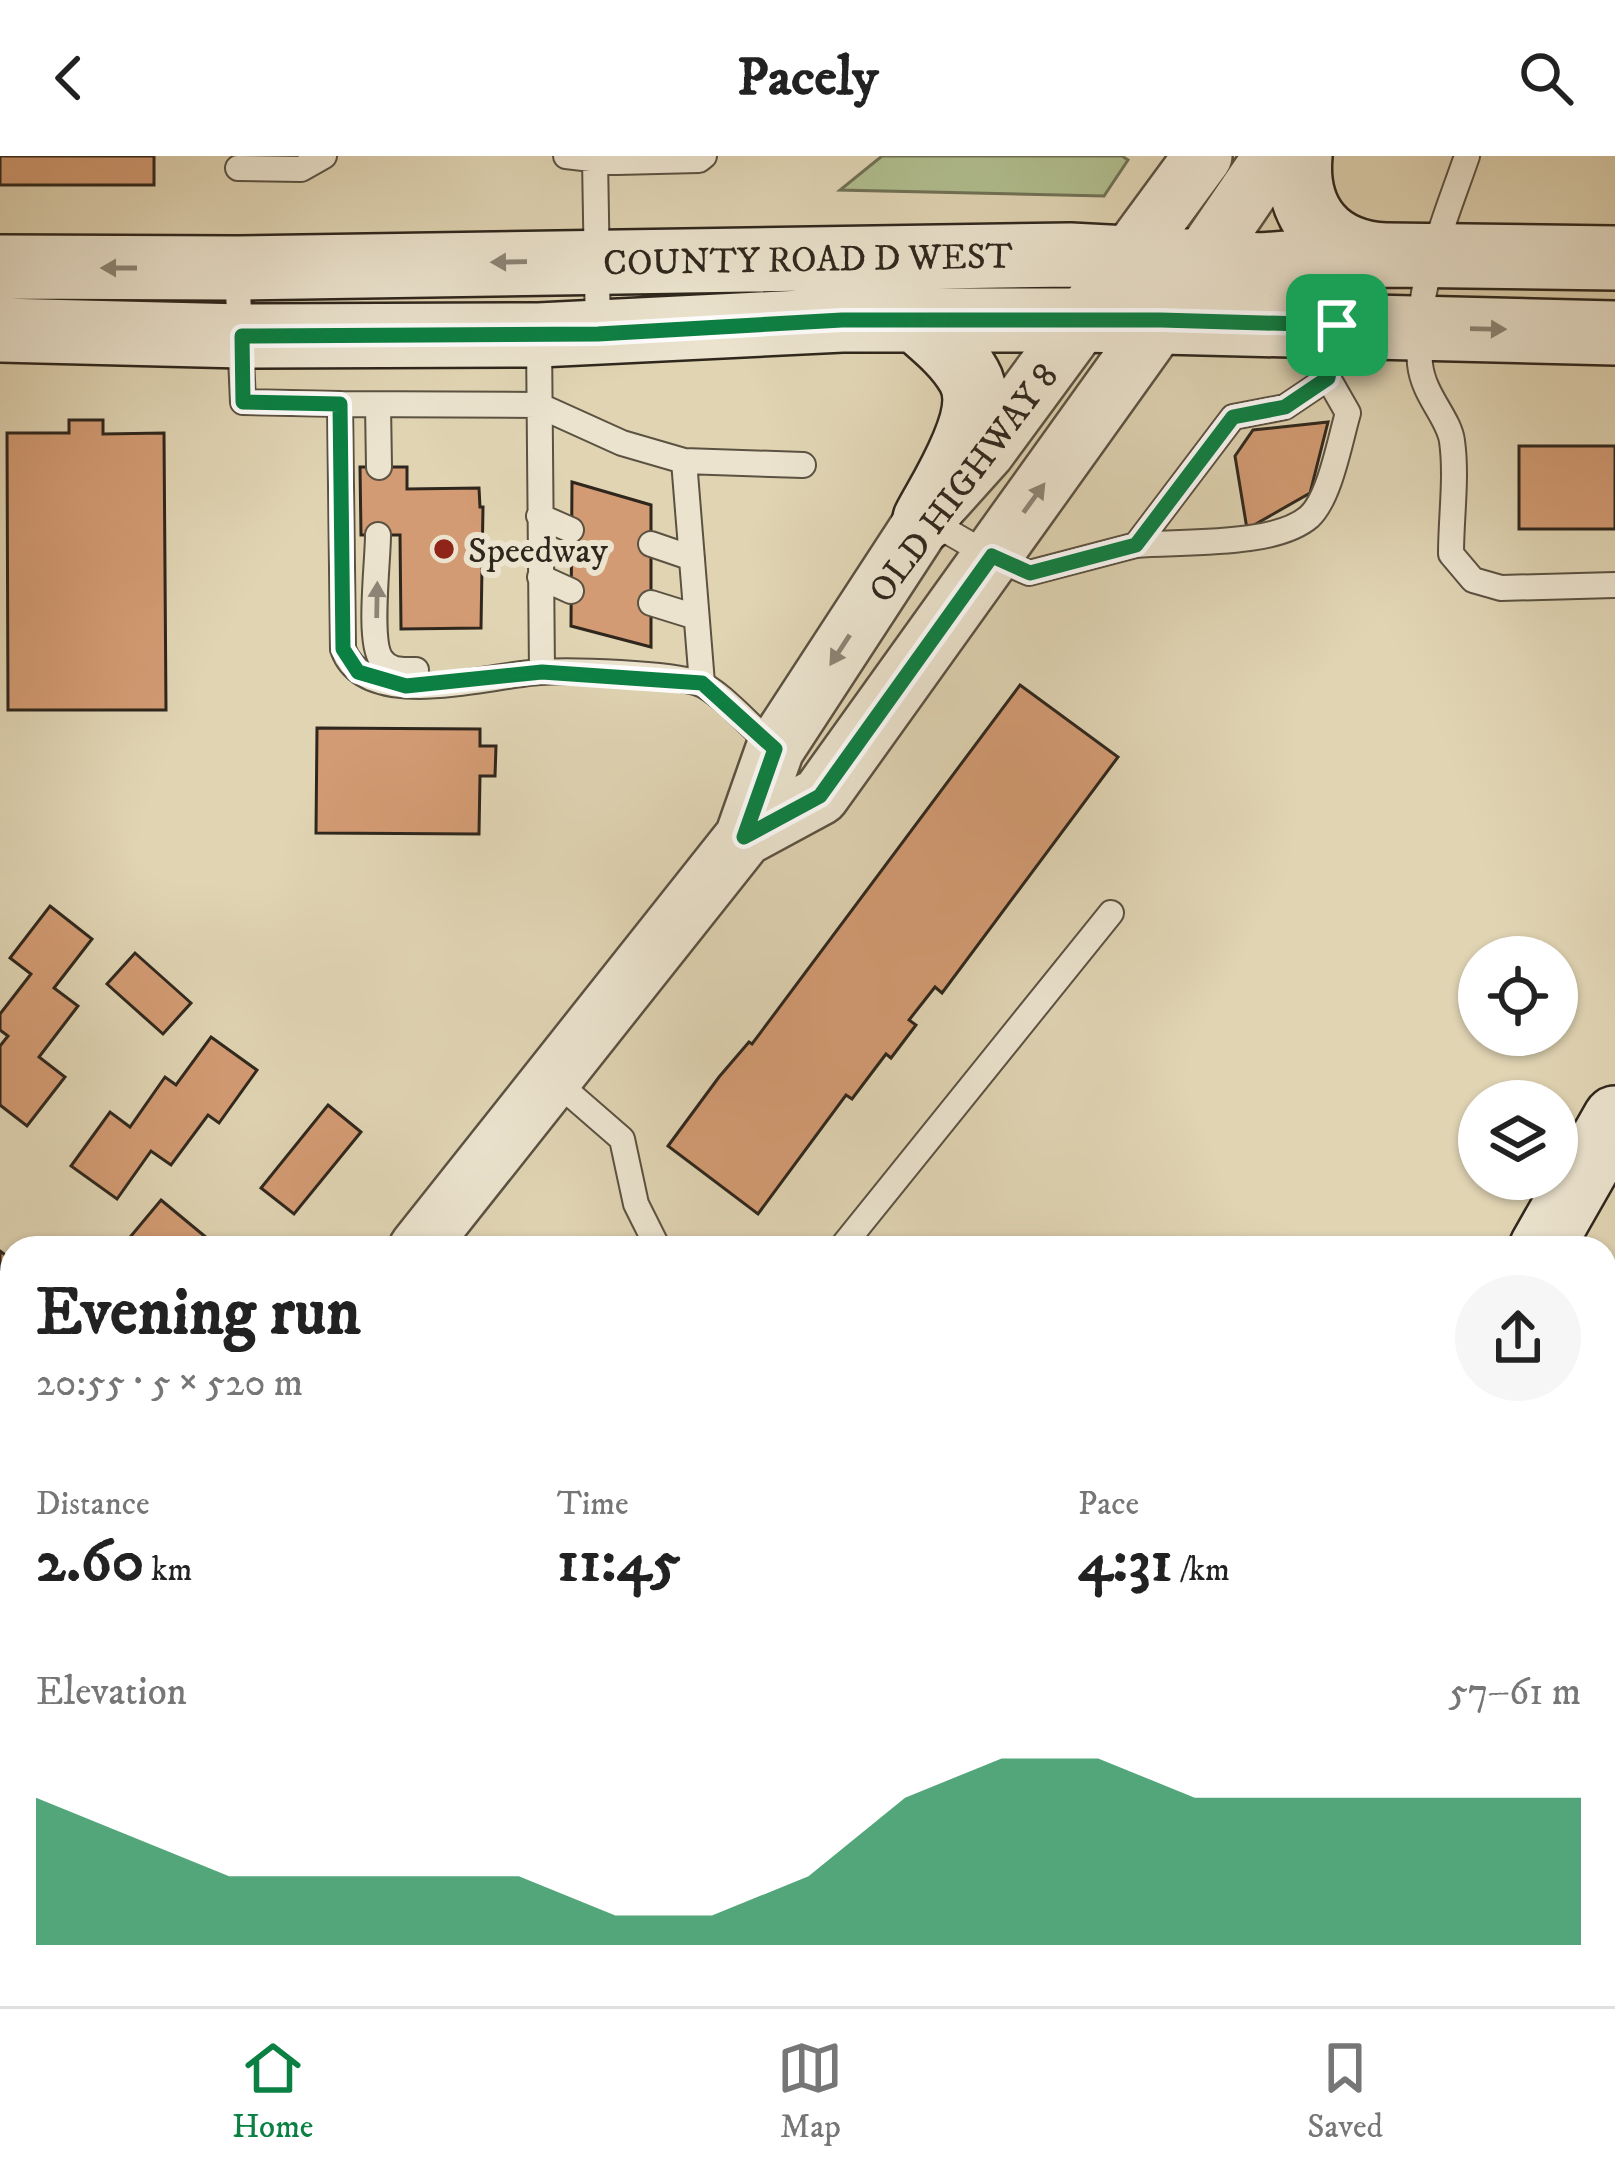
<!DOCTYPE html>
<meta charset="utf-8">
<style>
body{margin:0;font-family:"IM FELL DW Pica",serif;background:#f6f6f6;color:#222;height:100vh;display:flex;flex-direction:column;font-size:45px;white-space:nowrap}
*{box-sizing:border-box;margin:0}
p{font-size:39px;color:#767676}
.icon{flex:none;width:66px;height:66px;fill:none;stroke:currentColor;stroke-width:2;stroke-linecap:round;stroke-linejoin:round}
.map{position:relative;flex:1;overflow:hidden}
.details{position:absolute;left:0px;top:1080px;width:1617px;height:771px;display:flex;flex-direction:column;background:#fff;border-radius:36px 36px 0 0;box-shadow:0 3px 9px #0004}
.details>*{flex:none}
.controls{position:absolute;left:1458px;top:780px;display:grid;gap:24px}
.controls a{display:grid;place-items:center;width:120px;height:120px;border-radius:50%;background:#fff;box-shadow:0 3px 9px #0004;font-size:60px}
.pin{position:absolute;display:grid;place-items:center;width:102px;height:102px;color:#fff;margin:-51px;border-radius:24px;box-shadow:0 6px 18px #0006}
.round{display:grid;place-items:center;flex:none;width:126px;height:126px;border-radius:63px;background:#f6f6f6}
.summary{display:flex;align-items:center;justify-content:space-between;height:204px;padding:0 36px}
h1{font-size:66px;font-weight:800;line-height:90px}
.figures{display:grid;grid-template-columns:repeat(3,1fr);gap:18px;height:204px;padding:12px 36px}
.figures div{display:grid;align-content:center}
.figures b{font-size:60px;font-weight:800}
.figures small{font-size:33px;font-weight:400}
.figures p{font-size:33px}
.chart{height:336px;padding:24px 36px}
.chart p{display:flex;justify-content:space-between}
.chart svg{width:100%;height:216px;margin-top:12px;fill:#0b8043;opacity:.7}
header{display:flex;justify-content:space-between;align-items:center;height:156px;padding:0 36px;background:#fff;font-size:54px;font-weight:800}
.dock{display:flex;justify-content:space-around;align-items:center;height:168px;border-top:3px solid #e0e0e0;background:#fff;font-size:33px;color:#767676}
.dock a{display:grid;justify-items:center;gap:6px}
.dock .on{color:#0b8043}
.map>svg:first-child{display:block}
.green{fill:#b0bd8e;stroke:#707256;stroke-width:3}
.building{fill:#d39b73;stroke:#2f271d;stroke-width:3}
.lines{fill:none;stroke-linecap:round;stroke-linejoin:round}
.service-casing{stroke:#5b5242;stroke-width:28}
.tertiary-casing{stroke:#5b5242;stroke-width:62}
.secondary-casing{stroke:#2f271d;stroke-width:68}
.service{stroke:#ebe3ce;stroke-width:24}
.tertiary{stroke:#ebe3ce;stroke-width:57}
.secondary{stroke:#ebe3ce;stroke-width:63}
.rail{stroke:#2f271d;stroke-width:9;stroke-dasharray:21 21;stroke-linecap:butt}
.oneway{fill:#8d8576}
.route-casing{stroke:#fff;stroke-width:24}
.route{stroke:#0b8043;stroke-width:15}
.poi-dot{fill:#8f2418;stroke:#ebe3ce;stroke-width:4.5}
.labels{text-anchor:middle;stroke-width:12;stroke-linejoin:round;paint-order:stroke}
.street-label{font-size:36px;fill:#2f271d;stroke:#ebe3ce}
.poi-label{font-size:36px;fill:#2f271d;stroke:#ebe3ce;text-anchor:start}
</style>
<header><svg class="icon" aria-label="back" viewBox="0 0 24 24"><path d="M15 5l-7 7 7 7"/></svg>Pacely<svg class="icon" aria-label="search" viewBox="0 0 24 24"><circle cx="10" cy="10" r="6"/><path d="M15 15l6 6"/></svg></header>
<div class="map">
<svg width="1615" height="1850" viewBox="0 0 1615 1850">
<rect width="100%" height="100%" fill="#e0d4b3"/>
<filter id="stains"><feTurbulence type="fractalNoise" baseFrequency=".00167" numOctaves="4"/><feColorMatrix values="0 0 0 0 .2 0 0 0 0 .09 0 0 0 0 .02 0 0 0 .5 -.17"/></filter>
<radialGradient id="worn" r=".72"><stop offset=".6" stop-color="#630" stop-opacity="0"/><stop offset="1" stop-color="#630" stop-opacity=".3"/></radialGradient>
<path class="green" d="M 882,0 L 1122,0 L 1128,4 L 1104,40 L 840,34 Z"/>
<path class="building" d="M 0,0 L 154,0 L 154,29 L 0,29 Z
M 69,264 L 103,264 L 103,278 L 164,277 L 166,554 L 8,554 L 7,277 L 69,277 Z
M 1328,266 L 1310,337 L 1247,373 L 1235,300 L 1253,274 Z
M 1519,290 L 1615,290 L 1615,373 L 1519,373 Z
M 360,311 L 407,311 L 407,333 L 479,332 L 480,351 L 483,351 L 481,472 L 401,473 L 400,379 L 361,379 Z
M 572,326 L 651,349 L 651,491 L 571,470 Z
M 1020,529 L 1118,601 L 942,837 L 935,831 L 909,864 L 916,869 L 891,902 L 886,898 L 852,943 L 846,939 L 758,1058 L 668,990 L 719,921 L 749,886 L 752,888 Z
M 317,572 L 480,573 L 480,590 L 496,590 L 495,620 L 480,620 L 479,678 L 316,677 Z
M 50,750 L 92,783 L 54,832 L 78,850 L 39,901 L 65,921 L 27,970 L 0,949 L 0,890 L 8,880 L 0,874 L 0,858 L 31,818 L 10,802 Z
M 135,797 L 191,847 L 163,878 L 107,828 Z
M 211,881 L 257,914 L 219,967 L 208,959 L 171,1009 L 151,995 L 117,1043 L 71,1010 L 110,956 L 130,971 L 165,921 L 176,929 Z
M 328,949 L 361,976 L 294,1058 L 261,1032 Z
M 161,1044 L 219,1092 L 134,1092 L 126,1086 Z
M 0,1095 L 12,1104 L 12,1173 L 7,1179 L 12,1183 L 12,1211 L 0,1227 Z
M 12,1342 L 12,1394 L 0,1384 L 0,1357 Z
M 1615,1647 L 1615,1850 L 1499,1850 L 1506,1839 L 1605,1839 L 1605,1664 Z"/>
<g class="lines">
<defs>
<path id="service" d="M 566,0 L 617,6 L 699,4 L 704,0
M 1467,0 C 1444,67 1413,135 1420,208 C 1423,239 1449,262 1452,285 C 1457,321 1451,361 1451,398 L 1473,424 L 1501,432 L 1615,429
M 595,3 L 598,176
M 238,12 L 301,13 L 324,0
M 237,112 L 243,246 L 340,248
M 539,182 L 542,516
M 378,249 L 379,311
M 684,305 L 803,309
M 539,360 L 571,374
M 928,364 L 992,401 L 1029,417 L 1136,389 L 1233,261 L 1285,251 L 1328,222 L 1337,172
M 378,379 C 378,406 368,484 381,503 C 390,516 403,514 416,514
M 651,388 L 692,402
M 1136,389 C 1181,385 1274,391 1309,361 C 1330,342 1340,284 1348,257 L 1328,222
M 540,421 L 571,435
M 651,447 L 696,461
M 702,527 L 684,305 L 622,287 L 538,249 L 340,248 L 343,493 C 366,557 489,519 540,516 C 574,514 668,517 698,527 C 718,533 758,577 775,593
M 553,923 L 622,983 L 636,1048 L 658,1092
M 841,1092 L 1111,757
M 0,1297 L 12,1284
M 0,1432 L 12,1442"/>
<path id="tertiary" d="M 744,681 L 820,640 L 1161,164 L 1273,0
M 418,1092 L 744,681 L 775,593 L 925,363 L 986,295 L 1203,0
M 0,1623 L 12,1607"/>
<path id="secondary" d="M 1300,0 C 1295,58 1327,96 1385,99
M 0,111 L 237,112 L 1070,99 L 1262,109 L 1387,99 L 1615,102
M 916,164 C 935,181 956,197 969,220 C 991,258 944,327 925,363
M 0,174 L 242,180 L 539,179 L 842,164 L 1083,164 L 1615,177
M 1541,1092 L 1615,962
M 1605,1194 L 1615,1176
M 1107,1850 L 1113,1839
M 1228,1850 L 1234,1839"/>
</defs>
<use href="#service" class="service-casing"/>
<use href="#tertiary" class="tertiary-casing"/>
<use href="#secondary" class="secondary-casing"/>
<use href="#service" class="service"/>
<use href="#tertiary" class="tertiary"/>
<use href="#secondary" class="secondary"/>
<path class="rail" d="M 1605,1600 L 1615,1583
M 1605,1648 L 1615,1630
M 1461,1850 L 1468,1839
M 1488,1850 L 1494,1839"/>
</g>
<defs><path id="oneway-solid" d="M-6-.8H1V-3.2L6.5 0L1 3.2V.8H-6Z" transform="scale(3)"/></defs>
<g class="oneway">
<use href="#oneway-solid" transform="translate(509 106) rotate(179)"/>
<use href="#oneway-solid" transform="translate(119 112) rotate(-180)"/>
<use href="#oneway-solid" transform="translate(1488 173) rotate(1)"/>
<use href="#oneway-solid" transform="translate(1034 342) rotate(-54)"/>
<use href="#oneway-solid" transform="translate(377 444) rotate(-89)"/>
<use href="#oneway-solid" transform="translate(840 494) rotate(123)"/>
</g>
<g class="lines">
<defs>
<path id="route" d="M 842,164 L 1161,164 L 1337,169 L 1328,222 L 1285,251 L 1233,261 L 1136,389 L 1030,417 L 992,400 L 820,640 L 744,681 L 775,593 L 702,527 L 542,516 L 406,530 L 358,516 L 343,493 L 340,248 L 243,246 L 242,180 L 598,178 Z"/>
</defs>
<use href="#route" class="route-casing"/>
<use href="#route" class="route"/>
</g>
<circle class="poi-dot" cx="444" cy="393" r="12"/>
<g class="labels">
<g class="street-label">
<text transform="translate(808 102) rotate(-1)" y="13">COUNTY ROAD D WEST</text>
<text transform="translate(962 326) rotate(-53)" y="13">OLD HIGHWAY 8</text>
</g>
<g class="poi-label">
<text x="468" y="406">Speedway</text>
</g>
</g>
<rect width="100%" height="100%" filter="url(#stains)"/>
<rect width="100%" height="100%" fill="url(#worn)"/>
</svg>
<div class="controls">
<a><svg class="icon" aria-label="locate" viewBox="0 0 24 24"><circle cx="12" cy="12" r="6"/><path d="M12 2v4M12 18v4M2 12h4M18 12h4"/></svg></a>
<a><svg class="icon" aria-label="layers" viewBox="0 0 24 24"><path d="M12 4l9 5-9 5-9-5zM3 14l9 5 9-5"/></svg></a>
</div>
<div class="pin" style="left:1337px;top:169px;background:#1e9e55"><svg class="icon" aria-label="arrive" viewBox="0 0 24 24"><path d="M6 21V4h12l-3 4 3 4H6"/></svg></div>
<section class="details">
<div class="summary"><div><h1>Evening run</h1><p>20:55 · 5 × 520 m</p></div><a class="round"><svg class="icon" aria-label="share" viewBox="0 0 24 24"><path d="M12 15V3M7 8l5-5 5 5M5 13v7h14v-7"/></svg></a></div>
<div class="figures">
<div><p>Distance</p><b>2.60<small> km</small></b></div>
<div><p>Time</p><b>11:45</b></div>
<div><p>Pace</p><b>4:31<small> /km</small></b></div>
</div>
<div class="chart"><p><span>Elevation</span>57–61 m</p>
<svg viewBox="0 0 160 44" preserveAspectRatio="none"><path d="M0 44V14L10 22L20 30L30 30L40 30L50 30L60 38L70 38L80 30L90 14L100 6L110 6L120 14L130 14L140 14L150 14L160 14V44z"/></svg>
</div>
</section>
</div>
<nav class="dock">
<a class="on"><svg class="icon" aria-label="home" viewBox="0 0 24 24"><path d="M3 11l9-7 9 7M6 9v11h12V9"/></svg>Home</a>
<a><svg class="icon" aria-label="map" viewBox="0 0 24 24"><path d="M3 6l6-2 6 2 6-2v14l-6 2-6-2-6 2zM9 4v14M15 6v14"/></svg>Map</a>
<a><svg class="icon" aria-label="saved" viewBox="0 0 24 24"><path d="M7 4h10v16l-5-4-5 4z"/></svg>Saved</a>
</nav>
